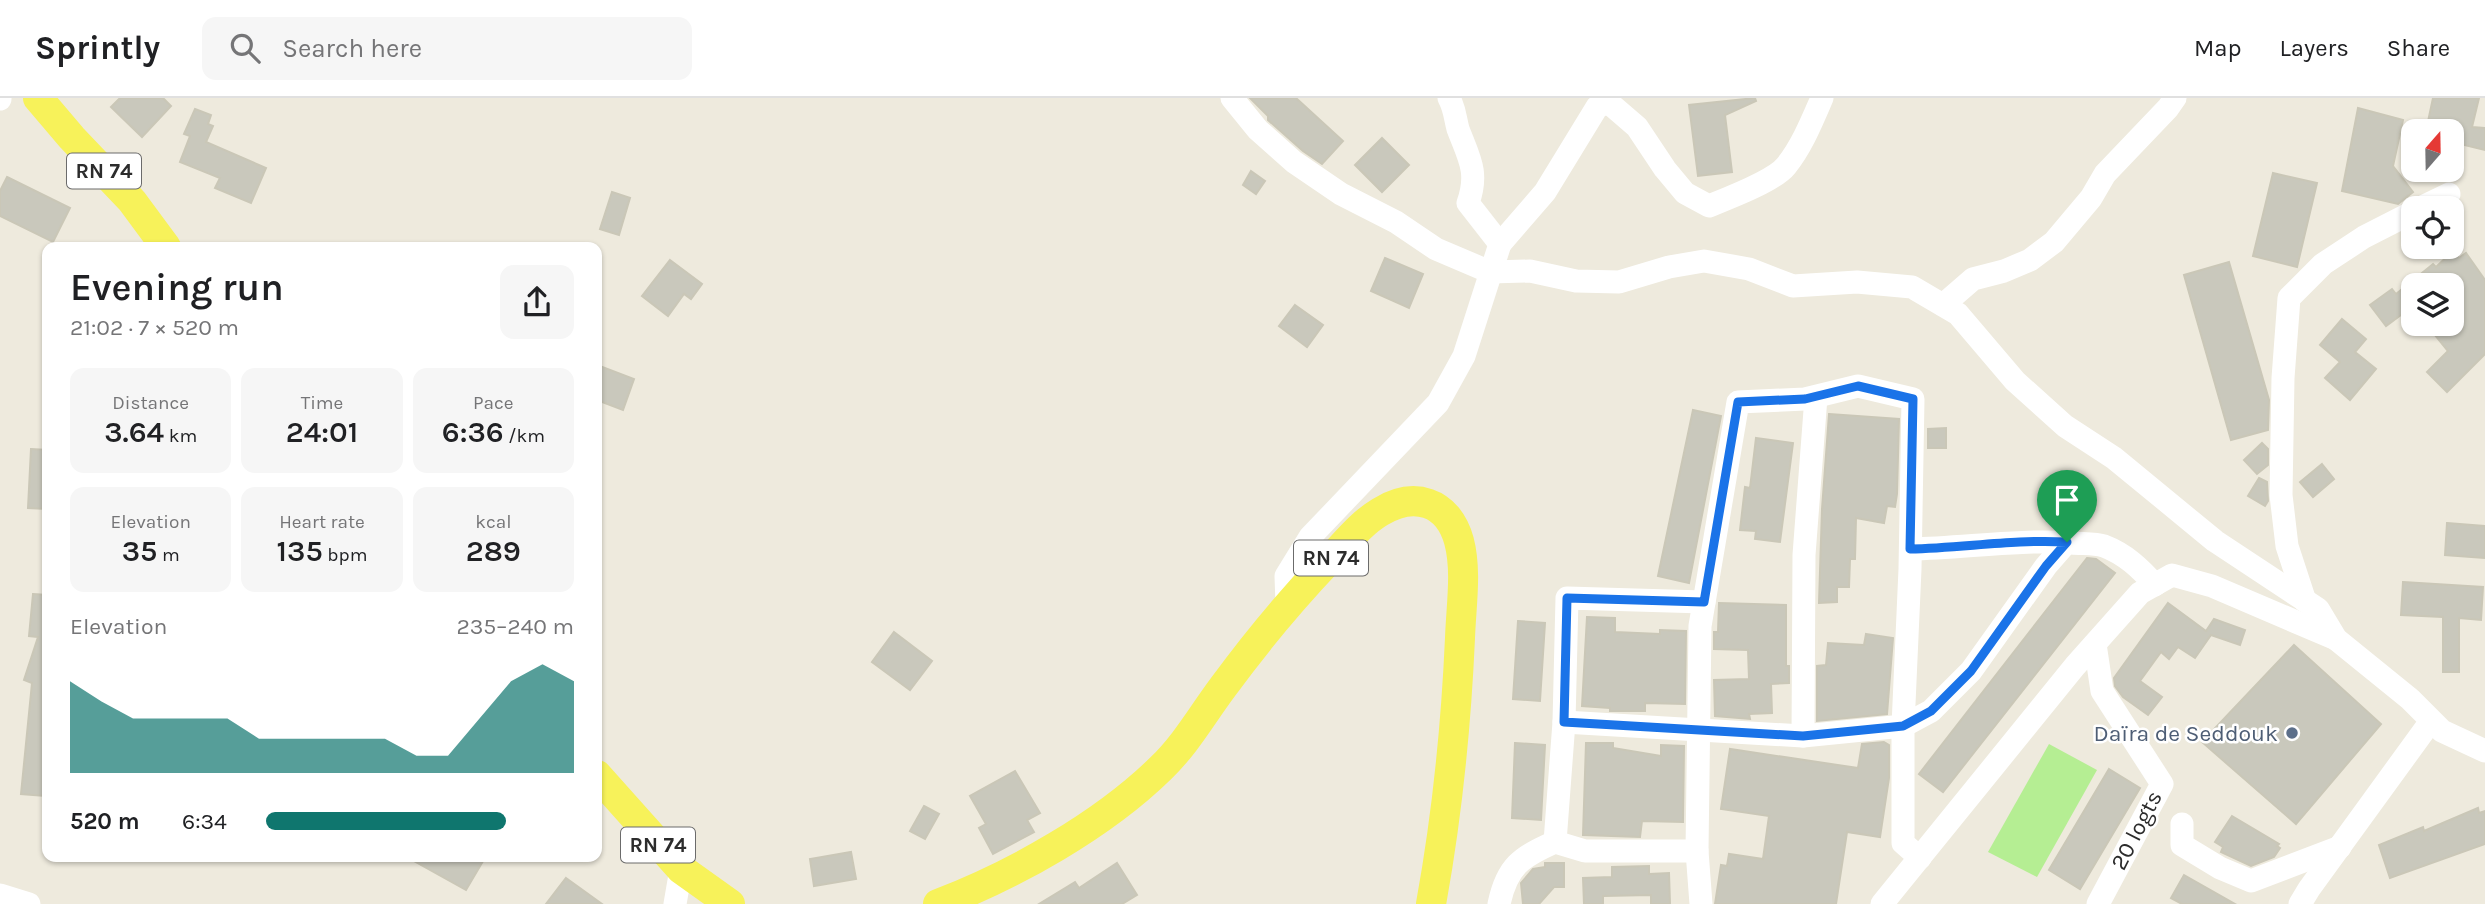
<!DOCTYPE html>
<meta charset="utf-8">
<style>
body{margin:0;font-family:Karla,sans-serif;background:#f6f6f6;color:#202124;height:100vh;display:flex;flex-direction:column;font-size:26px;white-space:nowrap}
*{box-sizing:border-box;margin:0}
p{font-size:23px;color:#757577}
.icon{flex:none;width:38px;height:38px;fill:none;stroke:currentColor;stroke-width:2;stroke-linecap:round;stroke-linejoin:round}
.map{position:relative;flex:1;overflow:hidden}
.panel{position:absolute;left:42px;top:144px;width:560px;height:620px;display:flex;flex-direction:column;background:#fff;border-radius:14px;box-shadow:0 2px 5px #0004}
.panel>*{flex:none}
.needle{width:46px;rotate:20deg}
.fabs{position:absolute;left:2401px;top:21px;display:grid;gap:14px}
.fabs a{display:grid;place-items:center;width:63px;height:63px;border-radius:14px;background:#fff;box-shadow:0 2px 5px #0004;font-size:35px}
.pin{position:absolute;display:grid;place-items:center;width:60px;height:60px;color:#fff;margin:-72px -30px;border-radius:50% 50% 50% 0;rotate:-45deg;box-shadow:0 0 7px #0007}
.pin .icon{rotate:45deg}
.round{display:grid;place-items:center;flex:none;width:74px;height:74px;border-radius:14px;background:#f6f6f6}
.headline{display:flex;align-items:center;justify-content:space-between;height:119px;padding:0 28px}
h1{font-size:38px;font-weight:600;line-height:52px}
.figures{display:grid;grid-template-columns:repeat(3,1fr);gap:10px;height:119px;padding:7px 28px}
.figures div{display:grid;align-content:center;border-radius:14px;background:#f6f6f6;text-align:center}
.figures b{font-size:30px;font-weight:600}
.figures small{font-size:19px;font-weight:400}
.figures p{font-size:19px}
.chart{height:196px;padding:14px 28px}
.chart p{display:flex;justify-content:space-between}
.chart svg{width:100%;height:126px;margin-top:7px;fill:#0f766e;opacity:.7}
ul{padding:0 28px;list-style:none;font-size:23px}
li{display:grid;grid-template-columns:112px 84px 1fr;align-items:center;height:52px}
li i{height:18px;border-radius:9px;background:#0f766e}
header{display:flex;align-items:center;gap:42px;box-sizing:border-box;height:98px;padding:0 35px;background:#fff;border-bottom:2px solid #e0e0e0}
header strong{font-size:33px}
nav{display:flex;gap:38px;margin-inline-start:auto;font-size:24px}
.search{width:490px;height:63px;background:#f6f6f6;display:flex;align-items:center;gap:18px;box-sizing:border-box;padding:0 24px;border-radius:14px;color:#757577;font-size:26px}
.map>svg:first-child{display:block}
.pitch{fill:#b5ee93}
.building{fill:#c9c8bc;stroke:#cac7b7;stroke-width:2}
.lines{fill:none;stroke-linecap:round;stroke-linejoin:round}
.path{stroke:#ccc;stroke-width:3.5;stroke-dasharray:5 3.5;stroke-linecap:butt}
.minor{stroke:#fff;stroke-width:23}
.major{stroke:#f7f25a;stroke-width:30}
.route-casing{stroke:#fff;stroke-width:14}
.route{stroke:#1a73e8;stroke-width:9}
.service-dot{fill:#5c6f8a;stroke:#fff;stroke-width:2.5}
.labels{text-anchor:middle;stroke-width:5;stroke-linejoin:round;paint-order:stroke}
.shield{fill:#fff;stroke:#6b6b6b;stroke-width:2}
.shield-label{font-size:21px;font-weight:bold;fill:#2c2c2c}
.service-label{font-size:23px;fill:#4e5e75;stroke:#fff;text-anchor:end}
.street-label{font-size:23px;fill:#2c2c2c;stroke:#fff}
</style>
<header>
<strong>Sprintly</strong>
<div class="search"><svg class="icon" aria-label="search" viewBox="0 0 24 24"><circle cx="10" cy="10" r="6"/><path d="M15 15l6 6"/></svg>Search here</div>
<nav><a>Map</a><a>Layers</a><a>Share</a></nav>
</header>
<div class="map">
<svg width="2485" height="806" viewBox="0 0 2485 806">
<rect width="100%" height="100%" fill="#eeeadd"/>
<polygon class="pitch" points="2049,646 2097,672 2037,779 1988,754"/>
<g class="building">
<polygon points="120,0 163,0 171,8 142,39 111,9"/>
<polygon points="1250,0 1296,0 1343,43 1322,66 1303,53 1268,22 1268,18"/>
<polygon points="1755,0 1756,3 1725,17 1732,74 1698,78 1689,7"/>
<polygon points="2433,0 2479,0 2472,29 2485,30 2485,52 2452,44 2452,33 2426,33"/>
<polygon points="2358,10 2403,22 2393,68 2413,94 2398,106 2342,93"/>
<polygon points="195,11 211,17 208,26 213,28 206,44 266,70 251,105 215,90 220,80 180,64 190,38 184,36"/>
<polygon points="1382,40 1409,67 1382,94 1355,67"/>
<polygon points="1251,73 1265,83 1256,96 1243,87"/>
<polygon points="2273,75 2317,85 2297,169 2253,158"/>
<polygon points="7,79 70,110 53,144 0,118 0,93"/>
<polygon points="612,94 630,100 619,137 600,131"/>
<polygon points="2453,153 2459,160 2466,155 2485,182 2485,256 2447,294 2427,274 2448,253 2426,226 2452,226 2452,187 2413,187 2413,208 2386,228 2370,207 2392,191 2396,196 2433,166 2436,169"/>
<polygon points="1385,160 1423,176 1409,210 1371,193"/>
<polygon points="670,162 702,186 691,201 684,196 668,218 642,198"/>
<polygon points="2229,164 2269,302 2268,332 2231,342 2184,177"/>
<polygon points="1295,207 1323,227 1307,249 1279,228"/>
<polygon points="2342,221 2366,241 2355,254 2376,271 2350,302 2325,280 2340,264 2320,247"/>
<polygon points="597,267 634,281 623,312 597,302"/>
<polygon points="1693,312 1721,318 1689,485 1658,478"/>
<polygon points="1829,316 1899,321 1897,396 1895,409 1887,408 1884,425 1856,420 1855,461 1850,461 1849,489 1837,489 1837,504 1819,505 1822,411"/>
<polygon points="1946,330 1946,350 1928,350 1928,331"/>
<polygon points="1756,340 1793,345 1780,444 1755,441 1756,433 1740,432 1745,389 1750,390"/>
<polygon points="2262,345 2268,351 2268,367 2257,376 2244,362"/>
<polygon points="31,351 47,352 47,411 28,410"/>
<polygon points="2322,366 2334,381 2313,399 2300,384"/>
<polygon points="2259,380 2267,384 2268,403 2265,408 2248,398"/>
<polygon points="2447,425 2485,428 2485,460 2445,457"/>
<polygon points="2087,460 2096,461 2115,475 1943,694 1919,676"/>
<polygon points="2403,484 2483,489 2481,522 2459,520 2459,574 2443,574 2443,519 2401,517"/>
<polygon points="33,496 47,497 45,698 21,696 32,585 24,582 38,539 29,538"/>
<polygon points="1719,505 1786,507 1786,568 1789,568 1789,585 1771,586 1772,615 1749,616 1750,621 1715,618 1714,582 1749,581 1748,552 1714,551 1714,534 1718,534"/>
<polygon points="2168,505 2206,533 2214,521 2245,532 2240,547 2211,537 2195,560 2178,549 2169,561 2161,554 2140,583 2162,599 2148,617 2123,599 2115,588 2114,580"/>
<polygon points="1587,519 1615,520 1615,534 1660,536 1660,532 1686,533 1685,606 1645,605 1645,613 1610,613 1610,610 1582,608"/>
<polygon points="1518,523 1545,525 1540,603 1513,601"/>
<polygon points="894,534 932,563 910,592 872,564"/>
<polygon points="1866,536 1893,540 1887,616 1817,623 1817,568 1826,567 1828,545 1864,547"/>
<polygon points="2294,547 2381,626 2296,726 2202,644"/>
<polygon points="1884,644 1889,647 1889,680 1880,739 1847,734 1836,806 1715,806 1721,767 1727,768 1729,756 1763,761 1769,718 1721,711 1730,651 1858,670 1862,646"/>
<polygon points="1515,645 1545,647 1541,722 1512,720"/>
<polygon points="1586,645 1613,645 1613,650 1661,658 1661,647 1684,648 1683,724 1642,723 1640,739 1583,737"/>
<polygon points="2109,671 2140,690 2080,791 2049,772"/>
<polygon points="1015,673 1040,715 1027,722 1034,734 993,756 979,730 986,726 970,698"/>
<polygon points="924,708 939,716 925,741 910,733"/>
<polygon points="2478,710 2479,715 2485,713 2485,746 2390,780 2379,747 2423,729 2424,733"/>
<polygon points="2232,718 2279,746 2277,748 2280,750 2274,759 2251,768 2221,754 2223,749 2215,744"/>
<polygon points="851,754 856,781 814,788 810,761"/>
<polygon points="405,758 486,758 466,792"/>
<polygon points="1117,765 1137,797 1122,806 1039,806 1075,784 1079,790"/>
<polygon points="1545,765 1564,765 1564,789 1554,789 1539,806 1523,806 1521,785 1533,771 1545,769"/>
<polygon points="1649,768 1649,776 1669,775 1670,806 1651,806 1651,797 1603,798 1603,806 1584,806 1583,780 1612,779 1612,769"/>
<polygon points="2184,777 2235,806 2182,806 2171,800"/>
<polygon points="566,780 602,806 546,806"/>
</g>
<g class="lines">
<polyline class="path" points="597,233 601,230"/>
<g class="minor">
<polyline points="1232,0 1258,32 1294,64 1341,96 1396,124 1436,151 1490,174 1530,173 1576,183 1619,184 1669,169 1704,163 1749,171 1793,188 1857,184 1912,189 1958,216 2015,283 2065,328 2114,360 2215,443 2318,511 2336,541 2410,601 2442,633 2485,653"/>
<polyline points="0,1 0,0"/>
<polyline points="2420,110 2449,96"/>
<path d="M1500,146L1545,94L1597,9L1608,4L1637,29L1665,71L1685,95L1709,108C1729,100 1774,83 1786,68C1802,48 1812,23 1822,0"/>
<polyline points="1943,207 1973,181 2004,173 2030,162 2054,144 2091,100 2105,76 2168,10 2175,0"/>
<path d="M1911,451C1965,450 2018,441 2072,445C2082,446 2095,445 2104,448C2125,456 2140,470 2155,487"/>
<polyline points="2305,503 2287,448 2281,397 2283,280 2289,200 2323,166 2364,139 2413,114"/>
<path d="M1287,506L1286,478L1310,439L1438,305L1464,258L1500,146L1468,105C1479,74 1469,60 1458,31C1455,20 1455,11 1449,0"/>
<polyline points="2095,546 2102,593 2162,686 2098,806"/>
<polyline points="1564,624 1803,638 1903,628 1931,613 1971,573 2046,468 2067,444"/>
<polyline points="1803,638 1804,457 1816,299"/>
<polyline points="2182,726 2182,747 2220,770 2251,783 2340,749"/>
<polyline points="1555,744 1564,624 1567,500 1704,504"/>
<polyline points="0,797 29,806"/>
<polyline points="675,806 681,771"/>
<path d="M1499,806C1507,768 1521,759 1555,744L1585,753H1697"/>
<polyline points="1701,806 1697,753 1700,528 1738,304 1805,301 1858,288 1913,301 1910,471 1903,628 1903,745 1920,760"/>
<polyline points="1882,806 2075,568 2140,495 2172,477 2212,488 2336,541"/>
<polyline points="2300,806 2309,791 2431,623"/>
</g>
<g class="major">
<polyline points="38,0 72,40 132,103 166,149"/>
<polyline points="597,677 681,771 730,806"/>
<path d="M938,806C1014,777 1103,727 1161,670C1186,646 1202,617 1223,589C1256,544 1291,502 1329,462C1345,446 1360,426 1380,414C1414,393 1448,403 1459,443C1467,473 1461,509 1460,540C1456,630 1447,718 1431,806"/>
</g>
</g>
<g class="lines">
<defs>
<path id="route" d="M1858,288L1913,301L1910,451C1963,450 2014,441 2067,444L2046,468L1971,573L1931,613L1903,628L1803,638L1564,624L1567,500L1704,504L1738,304L1805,301Z"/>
</defs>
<use href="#route" class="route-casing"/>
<use href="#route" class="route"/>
</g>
<circle class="service-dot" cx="2292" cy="635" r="7"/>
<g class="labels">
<g class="shield">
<rect x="67" y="55.5" width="74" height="35" rx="5"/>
<rect x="1294" y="442.5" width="74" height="35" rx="5"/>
<rect x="621" y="729.5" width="74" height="35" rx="5"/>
</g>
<g class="shield-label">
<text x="104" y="80">RN 74</text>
<text x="1331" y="467">RN 74</text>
<text x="658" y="754">RN 74</text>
</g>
<g class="service-label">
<text x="2278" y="643">Daïra de Seddouk</text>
</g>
<g class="street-label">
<text transform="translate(2136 732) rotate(-63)" y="8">20 logts</text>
</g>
</g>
</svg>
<div class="fabs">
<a><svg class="needle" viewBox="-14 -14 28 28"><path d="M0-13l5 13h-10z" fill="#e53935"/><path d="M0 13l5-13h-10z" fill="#757577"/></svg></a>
<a><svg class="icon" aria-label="locate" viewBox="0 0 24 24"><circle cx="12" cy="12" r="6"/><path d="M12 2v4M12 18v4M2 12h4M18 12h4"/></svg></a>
<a><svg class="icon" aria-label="layers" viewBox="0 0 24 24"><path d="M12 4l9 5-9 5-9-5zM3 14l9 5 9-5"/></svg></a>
</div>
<div class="pin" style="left:2067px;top:444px;background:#1e9e55"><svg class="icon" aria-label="arrive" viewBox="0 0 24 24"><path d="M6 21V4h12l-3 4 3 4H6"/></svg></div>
<section class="panel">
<div class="headline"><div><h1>Evening run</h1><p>21:02 · 7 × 520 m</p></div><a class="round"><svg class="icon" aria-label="share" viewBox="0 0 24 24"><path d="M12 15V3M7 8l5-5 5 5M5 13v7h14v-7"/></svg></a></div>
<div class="figures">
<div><p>Distance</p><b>3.64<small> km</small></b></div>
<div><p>Time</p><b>24:01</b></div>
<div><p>Pace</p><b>6:36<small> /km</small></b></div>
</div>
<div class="figures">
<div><p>Elevation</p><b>35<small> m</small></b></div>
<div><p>Heart rate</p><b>135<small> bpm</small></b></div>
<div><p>kcal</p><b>289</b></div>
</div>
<div class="chart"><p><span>Elevation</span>235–240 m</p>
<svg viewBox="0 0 160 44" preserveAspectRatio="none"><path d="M0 44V12L10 19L20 25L30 25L40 25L50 25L60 32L70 32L80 32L90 32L100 32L110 38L120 38L130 25L140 12L150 6L160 12V44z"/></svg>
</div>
<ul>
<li><b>520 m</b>6:34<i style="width:78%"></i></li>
</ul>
</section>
</div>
